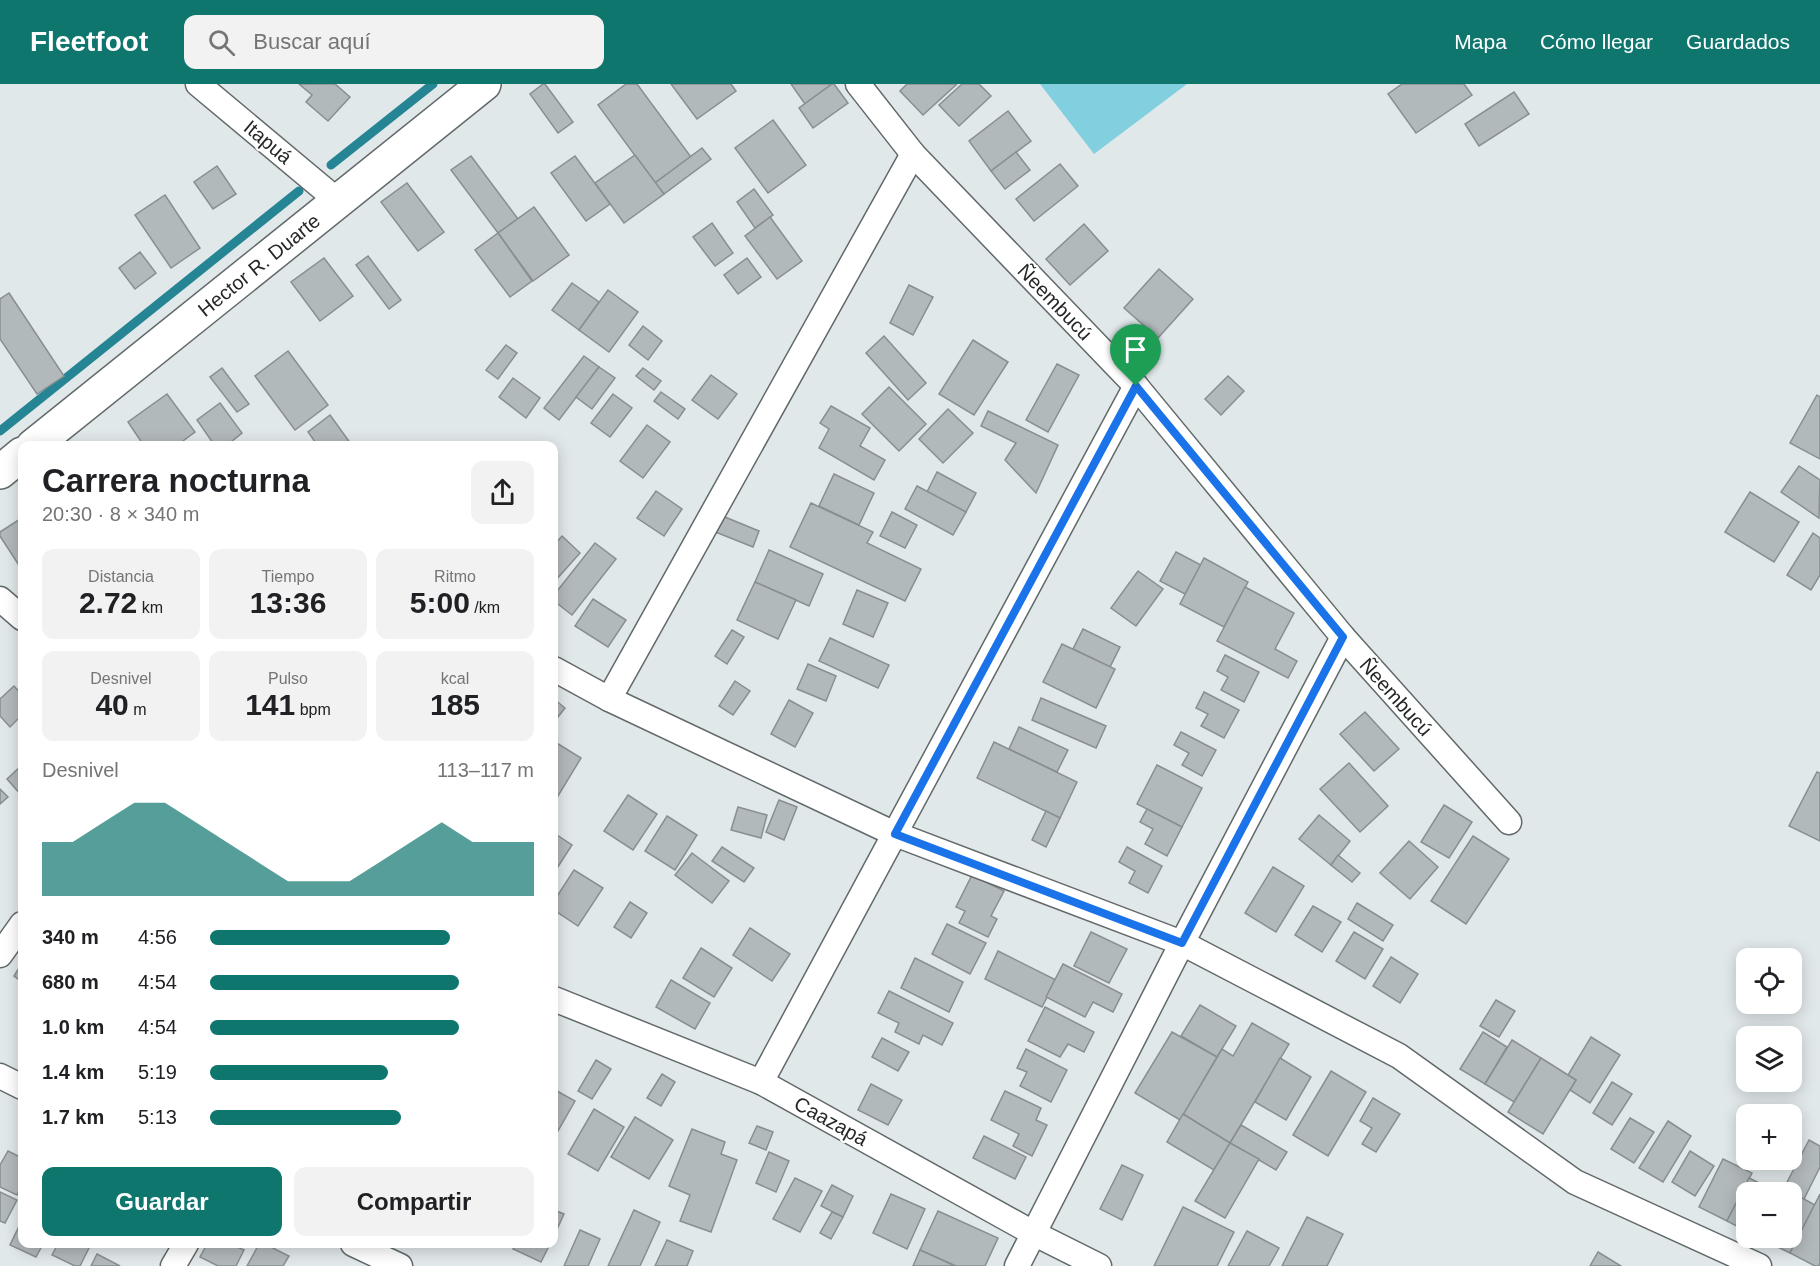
<!DOCTYPE html>
<html lang="es">
<meta charset="utf-8">
<style>
body{margin:0;font-family:Helvetica,sans-serif;background:#f2f2f2;color:#202124;height:100vh;display:flex;flex-direction:column;font-size:22px;white-space:nowrap}
*{box-sizing:border-box;margin:0}
p{font-size:20px;color:#757577}
.icon{flex:none;width:33px;height:33px;fill:none;stroke:currentColor;stroke-width:2;stroke-linecap:round;stroke-linejoin:round}
.map{position:relative;flex:1;overflow:hidden}
.sheet{position:absolute;left:18px;top:357px;width:540px;height:807px;display:flex;flex-direction:column;background:#fff;border-radius:12px;box-shadow:0 3px 15px #0003}
.sheet>*{flex:none}
.tools{position:absolute;left:1736px;top:864px;display:grid;gap:12px}
.tools a{display:grid;place-items:center;width:66px;height:66px;border-radius:12px;background:#fff;box-shadow:0 3px 15px #0003;font-size:30px}
.pin{position:absolute;display:grid;place-items:center;width:51px;height:51px;color:#fff;margin:-62px -26px;border-radius:50% 50% 50% 0;rotate:-45deg;box-shadow:0 0 6px #0007}
.pin .icon{rotate:45deg}
.round{display:grid;place-items:center;flex:none;width:63px;height:63px;border-radius:12px;background:#f2f2f2}
.summary{display:flex;align-items:center;justify-content:space-between;height:102px;padding:0 24px}
h1{font-size:33px;font-weight:600;line-height:45px}
.stats{display:grid;grid-template-columns:repeat(3,1fr);gap:9px;height:102px;padding:6px 24px}
.stats div{display:grid;align-content:center;border-radius:12px;background:#f2f2f2;text-align:center}
.stats b{font-size:30px;font-weight:600}
.stats small{font-size:16px;font-weight:400}
.stats p{font-size:16px}
.chart{height:168px;padding:12px 24px}
.chart p{display:flex;justify-content:space-between}
.chart svg{width:100%;height:108px;margin-top:6px;fill:#0f766e;opacity:.7}
.action{display:flex;gap:12px;margin-top:auto;padding:12px 24px}
.action a{flex:1;height:69px;border-radius:12px;background:#0f766e;color:#fff;font-size:24px;font-weight:600;line-height:69px;text-align:center}
.action a+a{background:#f2f2f2;color:#202124}
ul{padding:0 24px;list-style:none;font-size:20px}
li{display:grid;grid-template-columns:96px 72px 1fr;align-items:center;height:45px}
li i{height:15px;border-radius:8px;background:#0f766e}
header{display:flex;align-items:center;gap:36px;box-sizing:border-box;height:84px;padding:0 30px;background:#0f766e;color:#fff}
header strong{font-size:28px}
nav{display:flex;gap:33px;margin-inline-start:auto;font-size:21px}
.search{width:420px;height:54px;background:#f2f2f2;display:flex;align-items:center;gap:15px;box-sizing:border-box;padding:0 21px;border-radius:12px;color:#757577;font-size:22px}
.map>svg:first-child{display:block}
.green{fill:#82cfdf}
.lines{fill:none;stroke-linecap:round;stroke-linejoin:round}
.stream{stroke:#268594;stroke-width:9}
.building{fill:#b2b9bb;stroke:#888f90;stroke-width:1.5}
.street-casing{stroke:#62696a;stroke-width:27}
.secondary-casing{stroke:#62696a;stroke-width:36}
.street{stroke:#fff;stroke-width:24}
.secondary{stroke:#fff;stroke-width:33}
.route-casing{stroke:#fff;stroke-width:12}
.route{stroke:#1a73e8;stroke-width:8}
.labels{text-anchor:middle;stroke-width:4.5;stroke-linejoin:round;paint-order:stroke}
.street-label{font-size:20px;fill:#252728;stroke:#fff}
</style>
<header>
<strong>Fleetfoot</strong>
<div class="search"><svg class="icon" aria-label="search" viewBox="0 0 24 24"><circle cx="10" cy="10" r="6"/><path d="M15 15l6 6"/></svg>Buscar aquí</div>
<nav><a>Mapa</a><a>Cómo llegar</a><a>Guardados</a></nav>
</header>
<div class="map">
<svg width="1820" height="1182" viewBox="0 0 1820 1182">
<rect width="100%" height="100%" fill="#e1e8ea"/>
<polygon class="green" points="1040,0 1187,0 1094,70"/>
<g class="lines">
<g class="stream">
<polyline points="331,81 433,0"/>
<polyline points="0,347 299,107"/>
</g>
</g>
<g class="building">
<polygon points="299,0 335,0 350,13 328,37 306,18 312,11"/>
<polygon points="543,0 545,0 573,38 558,49 530,10"/>
<polygon points="626,0 637,0 691,73 655,99 598,21"/>
<polygon points="671,0 731,0 736,7 697,35"/>
<polygon points="791,0 832,0 805,20"/>
<polygon points="832,0 834,0 848,19 813,44 799,24"/>
<polygon points="907,0 957,0 923,31 900,7"/>
<polygon points="962,0 979,0 991,12 959,42 939,21"/>
<polygon points="1402,0 1464,0 1472,11 1416,49 1388,10"/>
<polygon points="1514,8 1529,30 1479,62 1465,40"/>
<polygon points="1008,27 1031,57 991,87 969,57"/>
<polygon points="773,36 806,81 768,109 735,64"/>
<polygon points="702,64 711,75 664,110 655,99"/>
<polygon points="1016,68 1030,86 1005,105 991,87"/>
<polygon points="635,71 664,110 624,139 595,99"/>
<polygon points="471,72 518,135 498,149 451,86"/>
<polygon points="575,72 610,120 586,137 551,89"/>
<polygon points="1060,80 1078,102 1034,137 1016,115"/>
<polygon points="217,82 236,110 213,125 194,98"/>
<polygon points="407,99 444,148 418,167 381,118"/>
<polygon points="754,105 773,131 755,144 737,118"/>
<polygon points="165,111 200,164 171,184 135,131"/>
<polygon points="534,123 569,171 533,197 498,149"/>
<polygon points="770,133 802,177 777,195 745,152"/>
<polygon points="712,139 733,169 715,182 693,153"/>
<polygon points="1084,140 1108,167 1070,201 1046,175"/>
<polygon points="498,149 532,197 510,213 475,166"/>
<polygon points="140,168 156,189 135,205 119,184"/>
<polygon points="368,172 401,216 389,225 356,181"/>
<polygon points="324,174 353,212 320,237 291,198"/>
<polygon points="747,174 761,193 738,210 724,191"/>
<polygon points="1159,185 1193,215 1158,254 1124,224"/>
<polygon points="572,199 599,218 579,246 552,226"/>
<polygon points="909,201 933,213 913,251 890,239"/>
<polygon points="608,206 638,228 609,268 579,246"/>
<polygon points="9,209 64,292 37,310 0,255 0,215"/>
<polygon points="643,242 662,257 648,276 629,261"/>
<polygon points="884,252 926,299 908,316 866,269"/>
<polygon points="973,256 1008,278 974,331 939,310"/>
<polygon points="506,261 517,269 498,295 486,286"/>
<polygon points="288,267 328,321 295,346 255,292"/>
<polygon points="584,272 599,283 559,336 544,324"/>
<polygon points="1057,280 1079,291 1048,348 1026,336"/>
<polygon points="599,283 615,294 592,325 576,313"/>
<polygon points="222,284 249,320 237,328 210,293"/>
<polygon points="643,284 661,297 654,306 636,292"/>
<polygon points="711,291 737,310 718,335 692,316"/>
<polygon points="1228,292 1244,307 1221,331 1205,315"/>
<polygon points="513,294 540,314 526,334 499,313"/>
<polygon points="889,303 926,340 899,367 862,330"/>
<polygon points="661,308 685,325 678,335 654,317"/>
<polygon points="167,310 195,348 176,362 144,362 128,338"/>
<polygon points="613,310 632,324 610,353 591,339"/>
<polygon points="1817,311 1820,313 1820,375 1790,359"/>
<polygon points="220,319 242,349 226,362 215,362 197,336"/>
<polygon points="831,322 870,344 860,362 885,376 874,396 819,364 829,345 820,339"/>
<polygon points="948,325 973,349 943,379 919,355"/>
<polygon points="988,327 1058,361 1036,409 1005,376 1016,359 981,342"/>
<polygon points="330,331 351,360 348,362 318,362 308,348"/>
<polygon points="647,341 670,358 643,394 620,377"/>
<polygon points="1799,382 1820,396 1819,434 1781,408"/>
<polygon points="937,388 976,409 966,428 927,408"/>
<polygon points="834,390 874,409 859,441 819,422"/>
<polygon points="917,402 966,428 953,451 905,425"/>
<polygon points="656,407 682,425 664,452 637,434"/>
<polygon points="1750,408 1799,438 1774,478 1725,448"/>
<polygon points="811,419 873,448 867,459 921,485 905,517 790,463"/>
<polygon points="892,428 917,441 905,464 880,452"/>
<polygon points="720,431 759,447 753,463 713,447"/>
<polygon points="20,435 22,439 22,486 0,452 0,448"/>
<polygon points="1813,449 1820,454 1820,491 1811,506 1787,491"/>
<polygon points="562,452 580,469 554,498 554,461"/>
<polygon points="595,459 616,475 572,531 554,517 554,511"/>
<polygon points="769,466 823,490 809,522 755,498"/>
<polygon points="1176,468 1201,481 1185,510 1160,497"/>
<polygon points="1204,474 1248,498 1224,543 1180,520"/>
<polygon points="1138,487 1163,505 1136,542 1111,524"/>
<polygon points="755,498 796,516 778,555 737,536"/>
<polygon points="1245,503 1294,529 1275,565 1297,577 1288,594 1217,557"/>
<polygon points="857,506 888,519 873,553 843,540"/>
<polygon points="593,515 626,536 608,563 575,542"/>
<polygon points="1083,545 1120,563 1110,583 1073,565"/>
<polygon points="732,546 744,553 727,580 715,572"/>
<polygon points="830,554 889,581 878,604 819,577"/>
<polygon points="1062,560 1115,585 1096,624 1043,598"/>
<polygon points="1225,571 1259,588 1244,618 1221,606 1228,593 1217,587"/>
<polygon points="808,580 836,592 826,617 797,605"/>
<polygon points="735,597 750,607 733,631 719,622"/>
<polygon points="14,602 22,611 22,631 10,643 0,632 0,615"/>
<polygon points="1204,608 1239,626 1224,654 1201,642 1208,630 1196,624"/>
<polygon points="1041,614 1106,642 1096,664 1032,636"/>
<polygon points="554,615 565,624 554,638"/>
<polygon points="789,616 813,629 795,663 771,650"/>
<polygon points="1365,628 1399,665 1374,687 1340,650"/>
<polygon points="1019,643 1068,666 1057,688 1009,665"/>
<polygon points="1181,648 1216,666 1202,692 1182,681 1189,669 1174,661"/>
<polygon points="555,658 581,674 558,712 554,709"/>
<polygon points="994,658 1077,698 1060,734 977,694"/>
<polygon points="1349,679 1388,722 1360,748 1320,705"/>
<polygon points="22,681 22,712 7,695"/>
<polygon points="1157,681 1202,704 1182,743 1137,720"/>
<polygon points="1817,688 1820,689 1820,757 1789,742"/>
<polygon points="0,705 8,713 0,720"/>
<polygon points="628,711 657,730 633,766 604,747"/>
<polygon points="779,716 797,723 784,756 766,748"/>
<polygon points="1444,721 1472,738 1449,774 1421,758"/>
<polygon points="738,723 767,731 761,754 731,746"/>
<polygon points="1147,725 1182,743 1167,772 1145,760 1153,745 1140,738"/>
<polygon points="1046,727 1060,734 1046,763 1032,756"/>
<polygon points="1319,731 1350,757 1331,781 1299,755"/>
<polygon points="667,732 697,751 675,786 645,767"/>
<polygon points="554,749 572,761 554,789"/>
<polygon points="1473,752 1509,775 1466,840 1431,817"/>
<polygon points="1409,757 1438,783 1410,815 1380,789"/>
<polygon points="722,763 754,784 744,798 712,777"/>
<polygon points="1127,763 1162,782 1148,809 1129,799 1135,787 1119,778"/>
<polygon points="692,769 729,797 712,819 675,791"/>
<polygon points="1338,771 1360,789 1352,798 1331,781"/>
<polygon points="1273,783 1304,802 1276,848 1245,829"/>
<polygon points="574,786 603,804 578,842 554,826 554,817"/>
<polygon points="972,791 1004,807 991,832 997,835 988,853 959,839 965,827 956,823"/>
<polygon points="630,818 647,829 631,854 614,843"/>
<polygon points="1357,819 1393,841 1383,857 1348,835"/>
<polygon points="1313,822 1341,838 1322,868 1295,851"/>
<polygon points="947,840 986,859 970,890 932,870"/>
<polygon points="750,844 790,870 772,897 733,871"/>
<polygon points="1091,848 1127,865 1109,899 1074,882"/>
<polygon points="1354,848 1383,865 1365,895 1336,877"/>
<polygon points="701,864 732,884 714,913 683,894"/>
<polygon points="998,867 1056,896 1042,923 985,895"/>
<polygon points="1391,873 1418,890 1400,919 1373,902"/>
<polygon points="915,874 963,898 949,928 901,904"/>
<polygon points="22,879 22,898 14,892"/>
<polygon points="1063,880 1122,910 1113,928 1093,918 1085,933 1046,913"/>
<polygon points="671,896 710,919 695,945 656,923"/>
<polygon points="889,907 953,939 942,961 923,951 919,960 895,948 899,939 878,929"/>
<polygon points="1496,916 1515,927 1499,953 1480,942"/>
<polygon points="1200,921 1236,942 1217,973 1181,952"/>
<polygon points="1045,923 1094,948 1084,968 1068,960 1060,973 1028,957"/>
<polygon points="1252,939 1289,960 1230,1059 1183,1030 1222,965 1233,972"/>
<polygon points="1172,948 1217,973 1180,1036 1135,1009"/>
<polygon points="1483,948 1507,963 1485,1000 1460,985"/>
<polygon points="1591,953 1620,971 1590,1019 1570,1006 1576,996 1568,991"/>
<polygon points="882,954 909,968 898,987 872,973"/>
<polygon points="1512,956 1541,974 1514,1018 1485,1000"/>
<polygon points="1026,965 1067,986 1051,1018 1020,1002 1027,988 1017,984"/>
<polygon points="1280,974 1311,993 1286,1036 1255,1018"/>
<polygon points="1541,974 1576,996 1543,1050 1508,1028"/>
<polygon points="596,976 611,985 592,1015 578,1007"/>
<polygon points="1331,987 1366,1008 1328,1072 1293,1051"/>
<polygon points="662,990 675,998 661,1022 647,1014"/>
<polygon points="1612,998 1632,1010 1612,1041 1593,1029"/>
<polygon points="871,1000 902,1016 888,1041 858,1026"/>
<polygon points="557,1007 575,1017 554,1054 554,1013"/>
<polygon points="1005,1007 1041,1024 1036,1036 1047,1041 1032,1072 1013,1062 1019,1050 991,1036"/>
<polygon points="1373,1014 1400,1030 1376,1068 1362,1060 1372,1044 1360,1037"/>
<polygon points="594,1025 624,1043 598,1087 568,1070"/>
<polygon points="1183,1030 1230,1059 1214,1086 1167,1058"/>
<polygon points="635,1033 673,1056 649,1095 611,1073"/>
<polygon points="1630,1034 1654,1048 1634,1079 1611,1065"/>
<polygon points="1668,1037 1691,1052 1663,1098 1639,1084"/>
<polygon points="1241,1041 1287,1068 1276,1086 1230,1059"/>
<polygon points="757,1042 773,1048 766,1066 749,1059"/>
<polygon points="692,1045 725,1058 721,1070 737,1076 711,1148 680,1137 690,1111 669,1102"/>
<polygon points="984,1052 1026,1073 1015,1095 973,1074"/>
<polygon points="1809,1056 1820,1062 1820,1083 1804,1115 1784,1104"/>
<polygon points="1230,1059 1259,1075 1225,1134 1195,1117"/>
<polygon points="8,1067 22,1074 22,1100 17,1111 0,1103 0,1081"/>
<polygon points="1690,1067 1714,1082 1695,1112 1672,1098"/>
<polygon points="769,1068 789,1077 776,1108 756,1099"/>
<polygon points="1723,1075 1752,1089 1727,1137 1699,1123"/>
<polygon points="1122,1081 1143,1091 1122,1136 1100,1125"/>
<polygon points="795,1094 822,1107 800,1148 773,1135"/>
<polygon points="1749,1094 1778,1108 1746,1108 1746,1147 1727,1137"/>
<polygon points="832,1101 853,1112 843,1133 821,1122"/>
<polygon points="1784,1104 1815,1121 1790,1169 1759,1154 1791,1154 1791,1108 1781,1108"/>
<polygon points="0,1108 17,1116 5,1139 0,1137"/>
<polygon points="891,1110 925,1125 907,1165 873,1149"/>
<polygon points="1820,1110 1820,1179 1819,1182 1815,1182 1790,1169"/>
<polygon points="1183,1123 1234,1148 1217,1182 1154,1182"/>
<polygon points="554,1126 564,1130 554,1152"/>
<polygon points="634,1126 660,1138 640,1182 608,1182"/>
<polygon points="938,1127 998,1154 985,1182 956,1182 920,1166"/>
<polygon points="832,1128 843,1133 831,1155 820,1149"/>
<polygon points="1307,1133 1343,1150 1327,1182 1282,1182"/>
<polygon points="22,1136 22,1160 43,1160 36,1173 10,1161"/>
<polygon points="580,1146 600,1155 588,1182 564,1182"/>
<polygon points="1247,1147 1279,1164 1269,1182 1228,1182"/>
<polygon points="667,1156 693,1167 687,1182 655,1182"/>
<polygon points="58,1160 91,1160 80,1182 75,1182 52,1171"/>
<polygon points="207,1160 230,1160 244,1166 236,1182 218,1182 200,1173"/>
<polygon points="259,1160 265,1160 289,1172 283,1182 247,1182"/>
<polygon points="516,1160 550,1160 541,1178 513,1165"/>
<polygon points="920,1166 955,1182 913,1182"/>
<polygon points="1598,1168 1621,1182 1590,1182"/>
<polygon points="97,1170 120,1182 91,1182"/>
</g>
<g class="lines">
<defs>
<g id="street">
<polyline points="198,0 338,117"/>
<polyline points="858,0 913,70 1136,302 1343,553 1509,738"/>
<polyline points="0,515 22,534"/>
<polyline points="554,585 609,615 895,750 1182,859 1399,972 1575,1098 1759,1182"/>
<polyline points="609,615 913,70"/>
<polyline points="0,871 22,840"/>
<polyline points="554,915 761,998 1033,1149 1099,1182"/>
<polyline points="0,992 22,1003"/>
<polyline points="761,998 1136,302"/>
<polyline points="353,1160 400,1182"/>
<polyline points="173,1182 186,1160"/>
<polyline points="1017,1182 1182,859 1343,553"/>
</g>
<g id="secondary">
<polyline points="33,362 484,0"/>
<polyline points="0,388 22,370"/>
</g>
</defs>
<use href="#street" class="street-casing"/>
<use href="#secondary" class="secondary-casing"/>
<use href="#street" class="street"/>
<use href="#secondary" class="secondary"/>
</g>
<g class="lines">
<defs>
<polygon id="route" points="1136,302 1343,553 1182,859 895,750"/>
</defs>
<use href="#route" class="route-casing"/>
<use href="#route" class="route"/>
</g>
<g class="labels">
<g class="street-label">
<text transform="translate(268 58) rotate(40)" y="7">Itapuá</text>
<text transform="translate(259 181) rotate(-39)" y="7">Hector R. Duarte</text>
<text transform="translate(1055 218) rotate(46)" y="7">Ñeembucú</text>
<text transform="translate(1396 613) rotate(48)" y="7">Ñeembucú</text>
<text transform="translate(831 1037) rotate(29)" y="7">Caazapá</text>
</g>
</g>
</svg>
<div class="tools">
<a><svg class="icon" aria-label="locate" viewBox="0 0 24 24"><circle cx="12" cy="12" r="6"/><path d="M12 2v4M12 18v4M2 12h4M18 12h4"/></svg></a>
<a><svg class="icon" aria-label="layers" viewBox="0 0 24 24"><path d="M12 4l9 5-9 5-9-5zM3 14l9 5 9-5"/></svg></a>
<a>+</a>
<a>−</a>
</div>
<div class="pin" style="left:1136px;top:302px;background:#1e9e55"><svg class="icon" aria-label="arrive" viewBox="0 0 24 24"><path d="M6 21V4h12l-3 4 3 4H6"/></svg></div>
<section class="sheet">
<div class="summary"><div><h1>Carrera nocturna</h1><p>20:30 · 8 × 340 m</p></div><a class="round"><svg class="icon" aria-label="share" viewBox="0 0 24 24"><path d="M12 15V3M7 8l5-5 5 5M5 13v7h14v-7"/></svg></a></div>
<div class="stats">
<div><p>Distancia</p><b>2.72<small> km</small></b></div>
<div><p>Tiempo</p><b>13:36</b></div>
<div><p>Ritmo</p><b>5:00<small> /km</small></b></div>
</div>
<div class="stats">
<div><p>Desnivel</p><b>40<small> m</small></b></div>
<div><p>Pulso</p><b>141<small> bpm</small></b></div>
<div><p>kcal</p><b>185</b></div>
</div>
<div class="chart"><p><span>Desnivel</span>113–117 m</p>
<svg viewBox="0 0 160 44" preserveAspectRatio="none"><path d="M0 44V22L10 22L20 14L30 6L40 6L50 14L60 22L70 30L80 38L90 38L100 38L110 30L120 22L130 14L140 22L150 22L160 22V44z"/></svg>
</div>
<ul>
<li><b>340 m</b>4:56<i style="width:74%"></i></li>
<li><b>680 m</b>4:54<i style="width:77%"></i></li>
<li><b>1.0 km</b>4:54<i style="width:77%"></i></li>
<li><b>1.4 km</b>5:19<i style="width:55%"></i></li>
<li><b>1.7 km</b>5:13<i style="width:59%"></i></li>
</ul>
<div class="action"><a>Guardar</a><a>Compartir</a></div>
</section>
</div>
